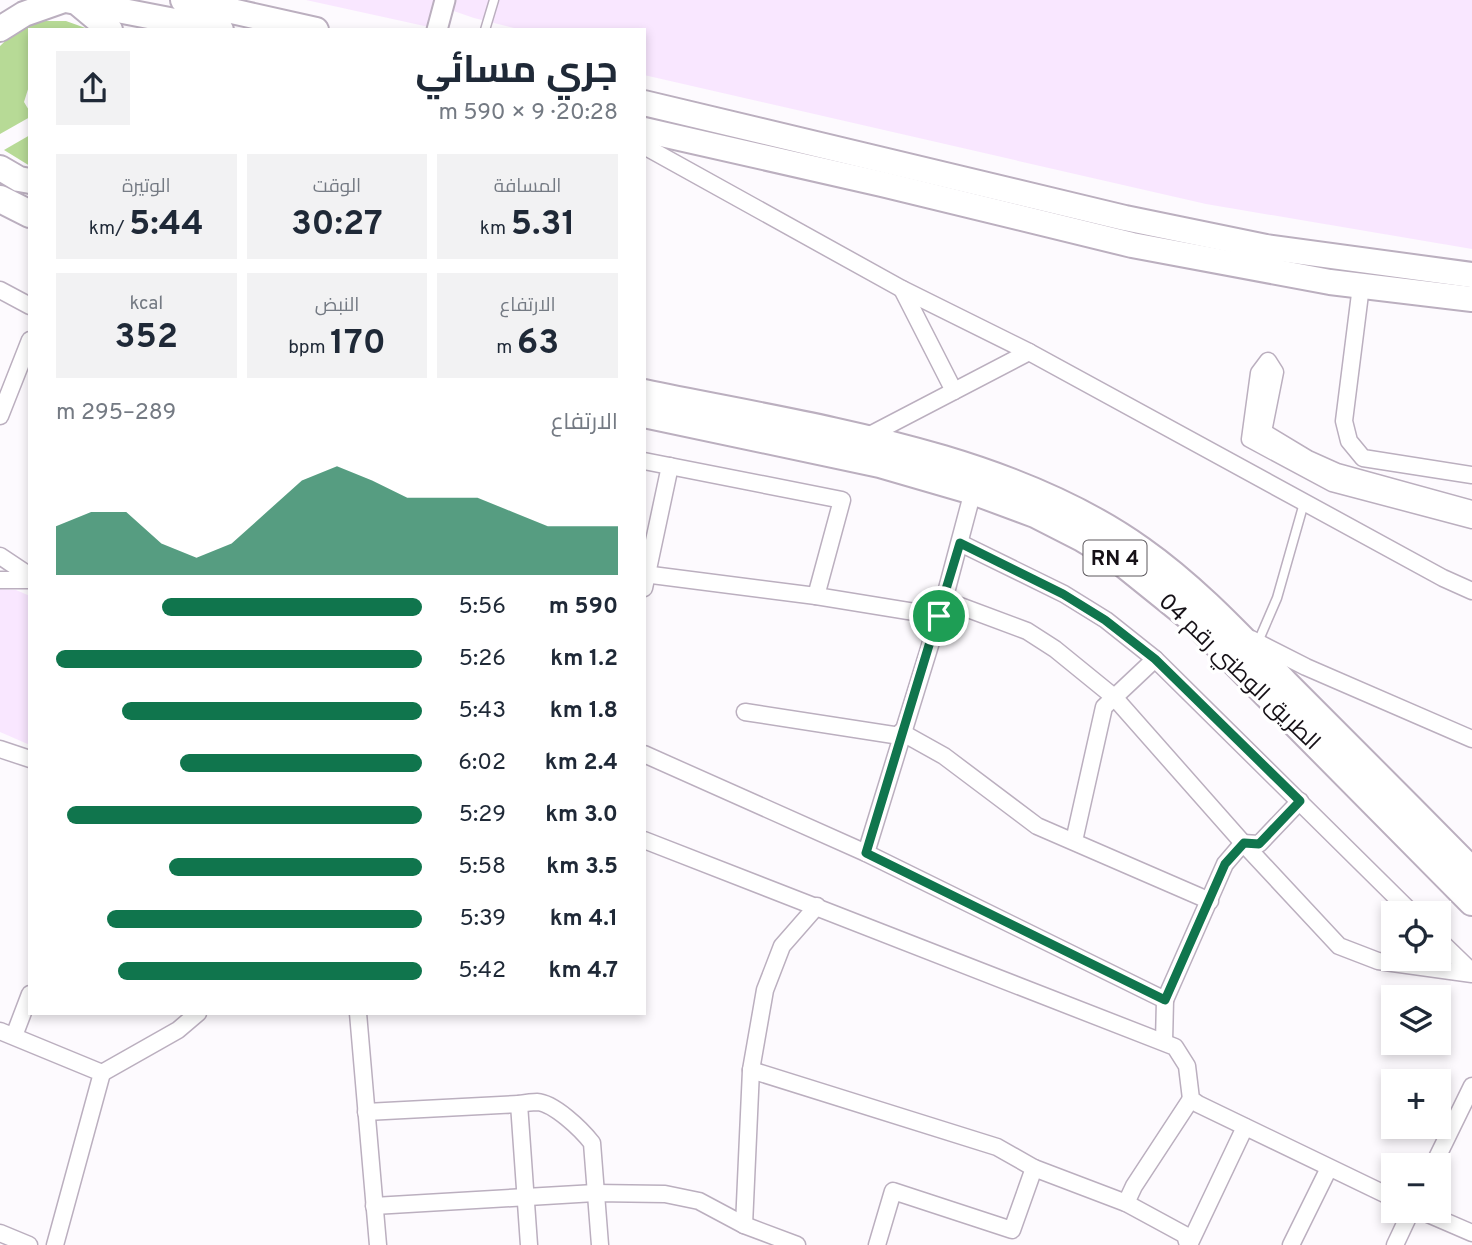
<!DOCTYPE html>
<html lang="ar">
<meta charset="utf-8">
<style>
body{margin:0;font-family:Overpass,Cairo,sans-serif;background:#f2f2f3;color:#1f2937;direction:rtl;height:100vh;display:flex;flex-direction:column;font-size:26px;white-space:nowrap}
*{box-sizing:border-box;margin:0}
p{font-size:23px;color:#747a83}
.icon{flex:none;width:38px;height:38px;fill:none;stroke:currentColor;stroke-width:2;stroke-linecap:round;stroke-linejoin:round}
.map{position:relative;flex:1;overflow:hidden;direction:ltr}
.details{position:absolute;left:28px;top:28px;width:618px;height:987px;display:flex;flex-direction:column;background:#fff;border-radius:0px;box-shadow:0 4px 10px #0003;direction:rtl}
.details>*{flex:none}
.tools{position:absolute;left:1381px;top:901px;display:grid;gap:14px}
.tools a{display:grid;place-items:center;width:70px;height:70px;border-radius:0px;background:#fff;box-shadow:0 4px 10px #0003;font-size:35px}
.pin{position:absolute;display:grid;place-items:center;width:60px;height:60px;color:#fff;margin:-30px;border:4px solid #fff;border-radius:50%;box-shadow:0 2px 7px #0007}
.round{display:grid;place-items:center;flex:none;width:74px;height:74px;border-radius:0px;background:#f2f2f3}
.summary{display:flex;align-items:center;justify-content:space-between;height:119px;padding:0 28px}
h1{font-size:38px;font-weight:700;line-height:52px}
.metrics{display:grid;grid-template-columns:repeat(3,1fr);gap:10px;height:119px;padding:7px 28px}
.metrics div{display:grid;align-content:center;border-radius:0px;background:#f2f2f3;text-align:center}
.metrics b{font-size:35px;font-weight:700}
.metrics small{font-size:19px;font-weight:400}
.metrics p{font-size:19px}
.chart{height:196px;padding:14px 28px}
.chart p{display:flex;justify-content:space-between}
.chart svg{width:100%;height:126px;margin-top:7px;fill:#10754d;opacity:.7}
ul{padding:0 28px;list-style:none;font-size:23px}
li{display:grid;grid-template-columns:112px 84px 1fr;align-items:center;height:52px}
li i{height:18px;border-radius:9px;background:#10754d}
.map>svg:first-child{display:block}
.built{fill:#f9e7ff}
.green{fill:#b7da96}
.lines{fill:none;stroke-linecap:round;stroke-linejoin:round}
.service-casing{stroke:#bbafbf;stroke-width:11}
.minor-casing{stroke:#bbafbf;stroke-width:19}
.tertiary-casing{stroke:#bbafbf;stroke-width:23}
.primary-casing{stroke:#bbafbf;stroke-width:28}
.trunk-casing{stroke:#bbafbf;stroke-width:30}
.service{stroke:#fff;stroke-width:8}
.minor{stroke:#fff;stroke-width:16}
.tertiary{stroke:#fff;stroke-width:19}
.primary{stroke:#fff;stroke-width:24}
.trunk{stroke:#fff;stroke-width:26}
.route-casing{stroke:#fff;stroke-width:14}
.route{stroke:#10754d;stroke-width:9}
.labels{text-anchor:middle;stroke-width:7;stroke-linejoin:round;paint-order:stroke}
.shield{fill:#fff;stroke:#5c585d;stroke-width:2}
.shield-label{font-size:21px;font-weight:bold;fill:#161117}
.street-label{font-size:23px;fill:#161117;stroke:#fff}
</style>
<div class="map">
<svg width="1472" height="1245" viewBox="0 0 1472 1245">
<rect width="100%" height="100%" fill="#fdfafe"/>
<g class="built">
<polygon points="306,0 1472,0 1472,249 1206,204 644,75 644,30 514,30 514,28 474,18 439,6 429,27"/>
<polygon points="0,589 16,590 30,596 30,745 0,732"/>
</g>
<g class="green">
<polygon points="44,21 66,21 91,30 30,30 30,83 24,102 30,112 30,117 0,134 0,46 18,29"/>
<polygon points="30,135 30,166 4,150"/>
</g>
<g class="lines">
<defs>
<g id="service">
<polyline points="485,30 494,0"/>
<polyline points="1258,642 1277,598 1304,503"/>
</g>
<g id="minor">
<polyline points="644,146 902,289 1029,352 1443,578 1472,591"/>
<polyline points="1361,286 1344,421 1349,441 1363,458 1472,475"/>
<polyline points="902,289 954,391"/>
<polyline points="0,290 30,306"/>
<polyline points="0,416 30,340"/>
<polyline points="864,438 1029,352"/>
<polyline points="644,461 842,500 816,596"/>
<polyline points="1472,509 1337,472 1308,459 1263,432 1275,372 1268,361 1259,373 1250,439 1332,483 1472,520"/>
<polyline points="960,543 1064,594 1106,620 1155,659 1413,914"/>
<polyline points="0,556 30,576"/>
<polyline points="644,574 816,596 939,616"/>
<polyline points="0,580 30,580"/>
<polyline points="644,588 670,466"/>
<polyline points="944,600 1027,631 1055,649 1114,697 1243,843 1339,946 1378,961 1472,974"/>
<polyline points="1251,639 1306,667 1472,739"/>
<polyline points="745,712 900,736"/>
<polyline points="901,732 944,756 1037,826 1210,901"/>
<polyline points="0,749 30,759"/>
<polyline points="644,754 866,853 1165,1000 1164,1042"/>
<polyline points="644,840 1175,1047 1187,1066 1191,1099 1198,1104 1393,1198"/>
<polyline points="1074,841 1104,707 1155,659"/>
<polyline points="866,853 944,600 973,491"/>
<polyline points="1438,939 1472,972"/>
<polyline points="1165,1000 1225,864 1243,843 1259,844 1300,801"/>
<polyline points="358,1013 378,1245"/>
<polyline points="0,1031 102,1073 55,1245"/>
<polyline points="14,1036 30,994"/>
<polyline points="751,1070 997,1147 1034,1168"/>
<polyline points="102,1073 178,1030 198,1013"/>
<path d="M519,1104C525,1103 531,1102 537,1102C554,1103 581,1129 592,1143L600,1245"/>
<polyline points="366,1112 519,1104 529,1245"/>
<polyline points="1433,1166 1472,1086"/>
<polyline points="1126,1203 1134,1186 1191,1099"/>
<polyline points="374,1206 595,1193 665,1194 699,1201 744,1225 797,1245"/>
<polyline points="1421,1211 1472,1233"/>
<polyline points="744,1225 751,1070 765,990 782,946 817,906"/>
<polyline points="0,1233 29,1245"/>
<polyline points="877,1245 893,1191 1012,1230 1034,1168 1126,1203 1185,1235 1188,1245"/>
<polyline points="1189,1245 1245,1127"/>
<polyline points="1291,1245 1329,1168"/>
<polyline points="1395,1245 1411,1211"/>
</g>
<polyline id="tertiary" points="437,30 445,0"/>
<g id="primary">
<polyline points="66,0 221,30"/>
<polyline points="183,0 316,30"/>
<polyline points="80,5 110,30"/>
<polyline points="0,29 24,14 64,0"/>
<polyline points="644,103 1125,218 1266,247 1472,275"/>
<polyline points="644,130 882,184 1132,245 1330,282 1472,299"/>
<polyline points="0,168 19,179 30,181"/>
</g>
<g id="trunk">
<polyline points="0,199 30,214"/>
<path d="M644,393C806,427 1004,452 1141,550C1195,588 1240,637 1285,683C1348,746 1410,808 1472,871"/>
<polyline points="644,414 880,464 973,491 1035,514 1082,538 1120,561 1192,619 1472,902"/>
</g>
</defs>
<use href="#service" class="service-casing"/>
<use href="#minor" class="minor-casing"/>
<use href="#tertiary" class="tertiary-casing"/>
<use href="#primary" class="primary-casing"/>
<use href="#trunk" class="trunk-casing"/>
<use href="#service" class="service"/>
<use href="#minor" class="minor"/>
<use href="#tertiary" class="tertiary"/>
<use href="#primary" class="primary"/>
<use href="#trunk" class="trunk"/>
</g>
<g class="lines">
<defs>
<polygon id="route" points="960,543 1063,594 1105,620 1155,659 1300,801 1259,844 1244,843 1225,864 1165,1000 866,853"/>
</defs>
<use href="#route" class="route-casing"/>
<use href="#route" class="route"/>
</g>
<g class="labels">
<rect class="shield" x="1083.5" y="540.5" width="63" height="35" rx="5"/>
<g class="shield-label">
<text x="1115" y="565">RN 4</text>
</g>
<g class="street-label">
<text transform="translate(1240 671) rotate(44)" y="8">الطريق الوطني رقم 04</text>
</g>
</g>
</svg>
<div class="tools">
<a><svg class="icon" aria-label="locate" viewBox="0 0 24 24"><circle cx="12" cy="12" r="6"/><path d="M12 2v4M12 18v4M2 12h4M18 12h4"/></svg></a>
<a><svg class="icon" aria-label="layers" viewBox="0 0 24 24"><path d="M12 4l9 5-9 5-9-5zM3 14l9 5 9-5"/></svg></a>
<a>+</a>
<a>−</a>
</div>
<div class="pin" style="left:939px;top:616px;background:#1e9e55"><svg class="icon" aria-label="arrive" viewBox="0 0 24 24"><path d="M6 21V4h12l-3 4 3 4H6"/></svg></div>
<section class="details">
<div class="summary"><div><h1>جري مسائي</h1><p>20:28 · 9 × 590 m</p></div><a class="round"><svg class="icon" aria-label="share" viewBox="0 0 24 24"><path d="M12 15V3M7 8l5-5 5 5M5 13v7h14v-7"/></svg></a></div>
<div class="metrics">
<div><p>المسافة</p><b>5.31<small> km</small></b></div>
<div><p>الوقت</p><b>30:27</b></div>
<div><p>الوتيرة</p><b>5:44<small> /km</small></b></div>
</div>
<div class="metrics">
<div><p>الارتفاع</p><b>63<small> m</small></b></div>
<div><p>النبض</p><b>170<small> bpm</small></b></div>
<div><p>kcal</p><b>352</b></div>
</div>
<div class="chart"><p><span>الارتفاع</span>289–295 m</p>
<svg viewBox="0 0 160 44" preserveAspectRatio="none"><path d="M0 44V27L10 22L20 22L30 33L40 38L50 33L60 22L70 11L80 6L90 11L100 17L110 17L120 17L130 22L140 27L150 27L160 27V44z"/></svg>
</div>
<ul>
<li><b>590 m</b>5:56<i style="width:71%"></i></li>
<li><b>1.2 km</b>5:26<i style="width:100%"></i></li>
<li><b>1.8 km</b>5:43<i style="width:82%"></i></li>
<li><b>2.4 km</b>6:02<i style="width:66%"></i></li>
<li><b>3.0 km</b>5:29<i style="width:97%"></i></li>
<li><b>3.5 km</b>5:58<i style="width:69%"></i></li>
<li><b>4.1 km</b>5:39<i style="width:86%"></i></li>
<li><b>4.7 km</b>5:42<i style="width:83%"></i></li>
</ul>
</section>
</div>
